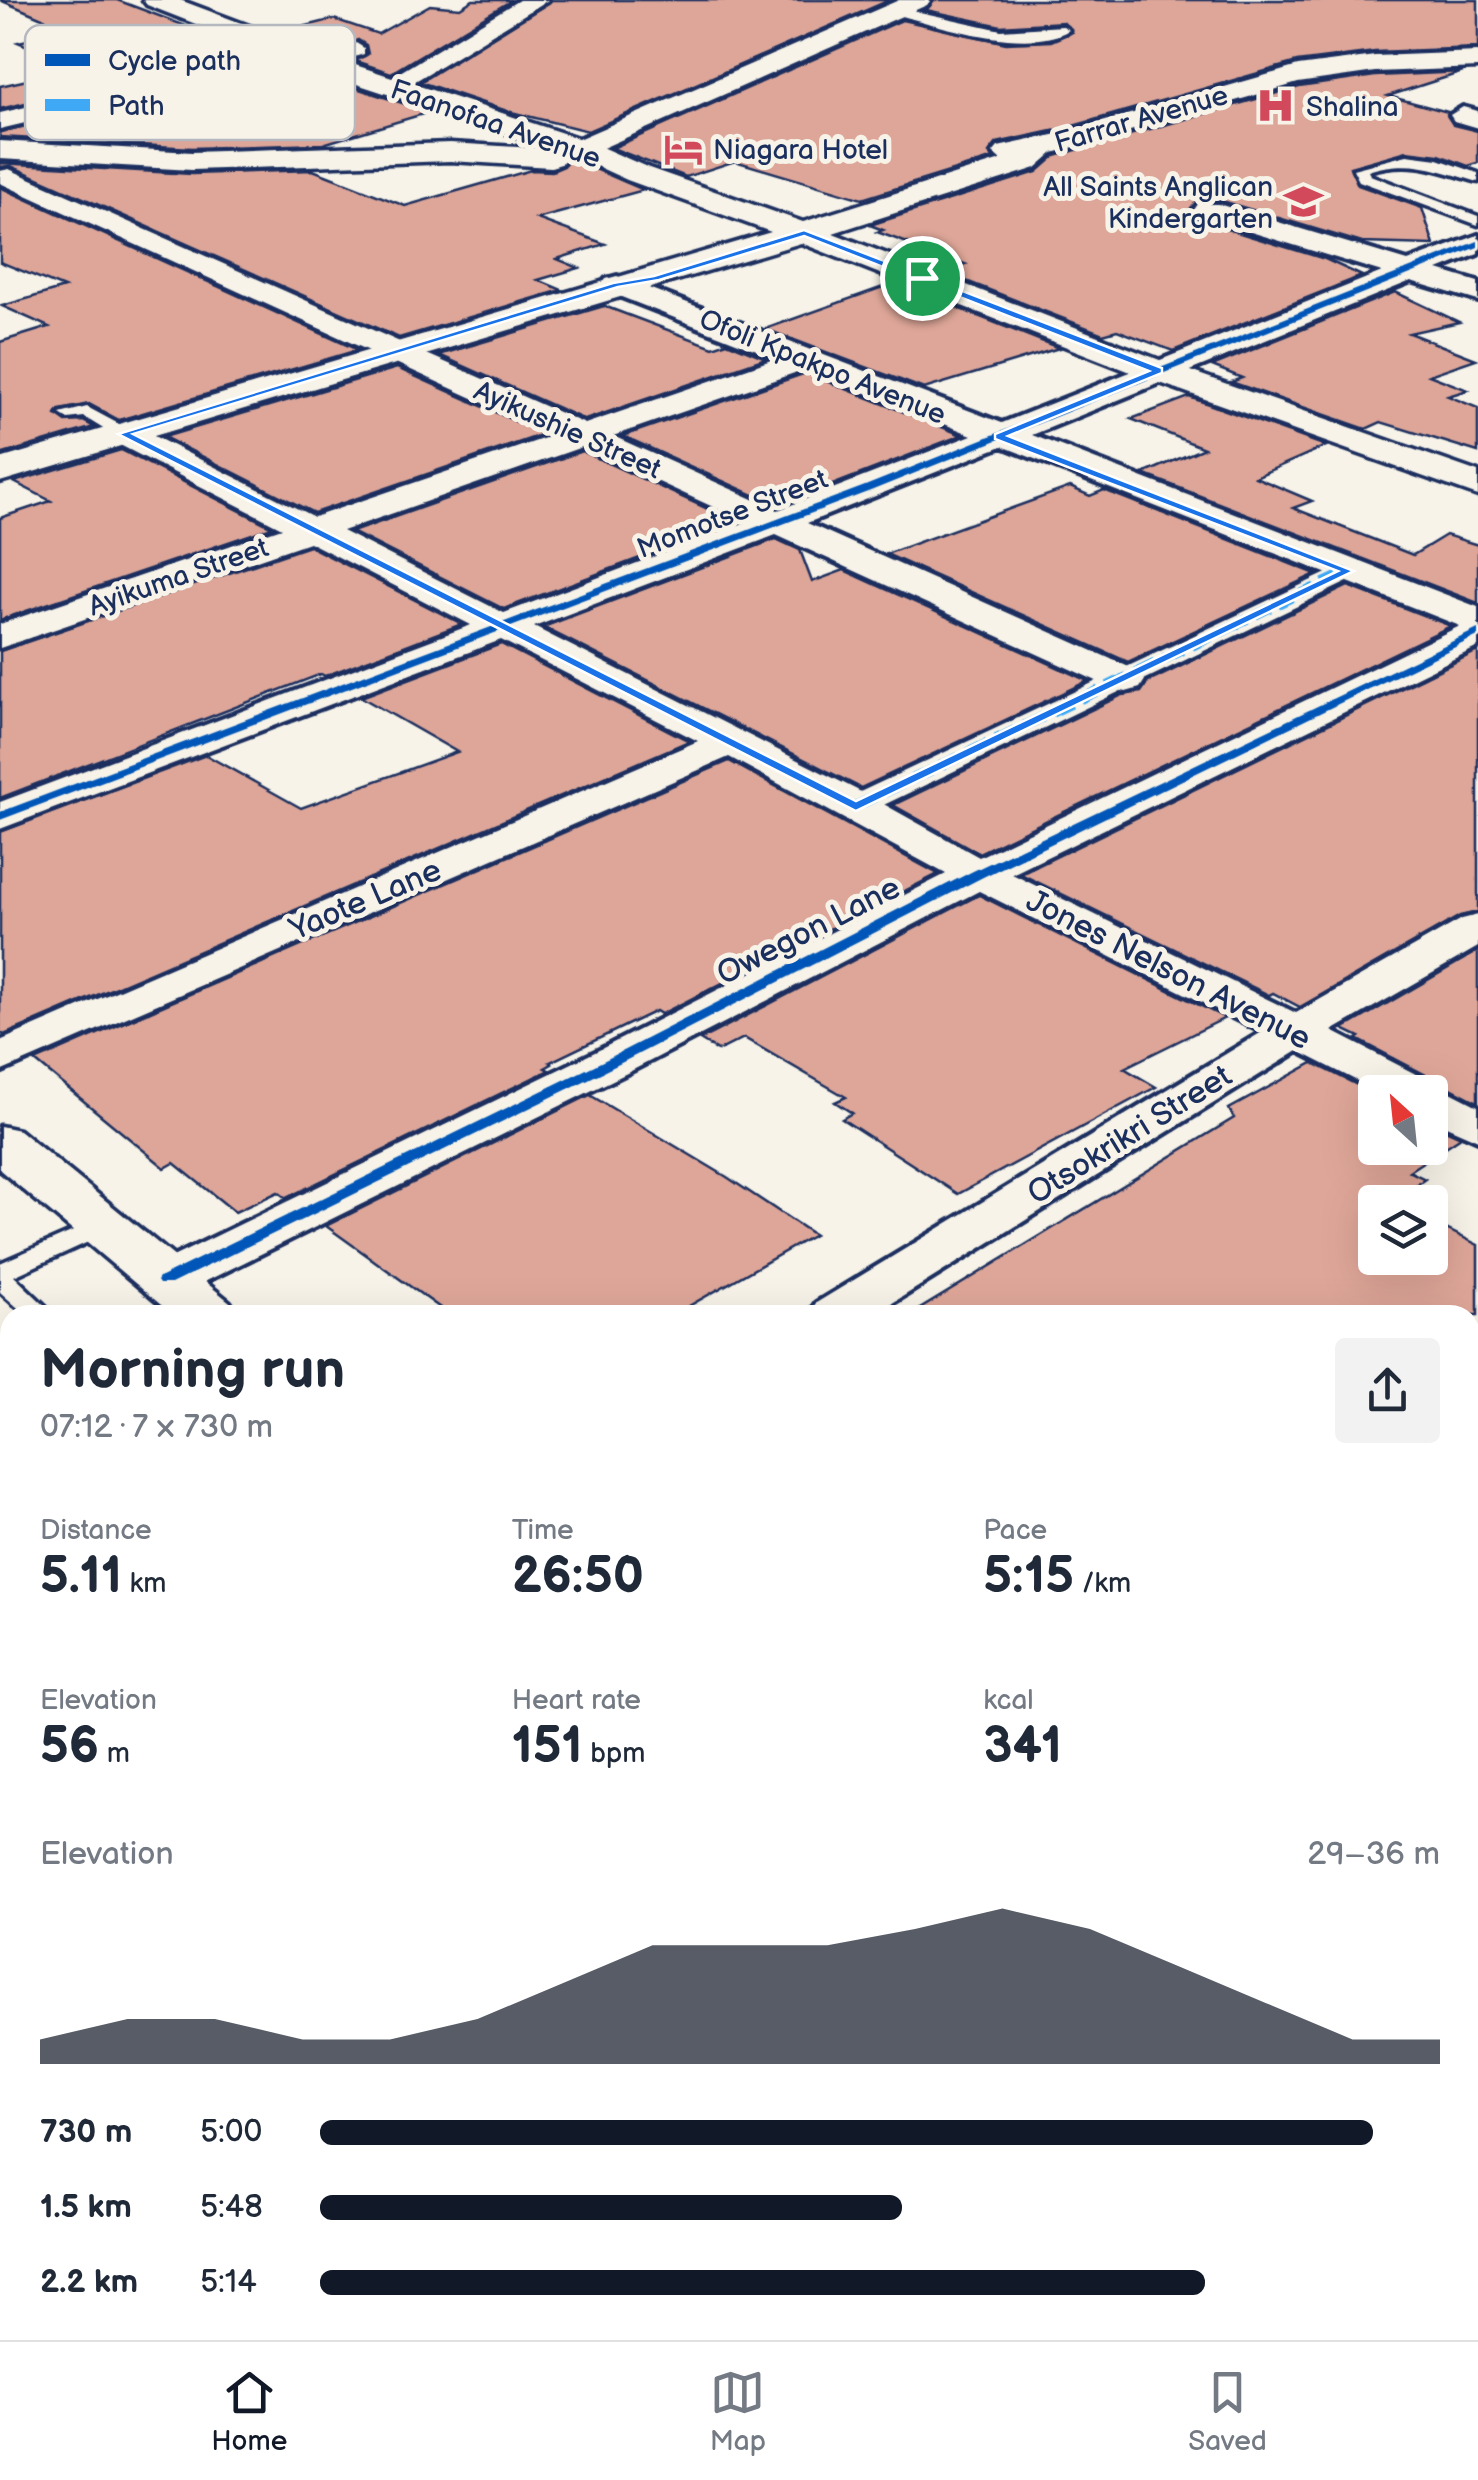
<!DOCTYPE html>
<meta charset="utf-8">
<style>
body{margin:0;font-family:"Balsamiq Sans",sans-serif;background:#f2f2f3;color:#1f2937;height:100vh;display:flex;flex-direction:column;font-size:38px;white-space:nowrap}
*{box-sizing:border-box;margin:0}
p{font-size:32px;color:#747a83}
.icon{flex:none;width:55px;height:55px;fill:none;stroke:currentColor;stroke-width:2;stroke-linecap:round;stroke-linejoin:round}
.map{position:relative;flex:1;overflow:hidden}
.panel{position:absolute;left:0px;top:1305px;width:1480px;height:1035px;display:flex;flex-direction:column;background:#fff;border-radius:30px 30px 0 0;box-shadow:0 10px 40px #0002}
.panel>*{flex:none}
.needle{width:65px;rotate:333deg}
.tools{position:absolute;left:1358px;top:1075px;display:grid;gap:20px}
.tools a{display:grid;place-items:center;width:90px;height:90px;border-radius:10px;background:#fff;box-shadow:0 10px 40px #0002;font-size:50px}
.pin{position:absolute;display:grid;place-items:center;width:85px;height:85px;color:#fff;margin:-42px;border:5px solid #fff;border-radius:50%;box-shadow:0 2px 10px #0007}
.round{display:grid;place-items:center;flex:none;width:105px;height:105px;border-radius:10px;background:#f2f2f3}
.summary{display:flex;align-items:center;justify-content:space-between;height:170px;padding:0 40px}
h1{font-size:55px;font-weight:700;line-height:75px}
.metrics{display:grid;grid-template-columns:repeat(3,1fr);gap:15px;height:170px;padding:10px 40px}
.metrics div{display:grid;align-content:center}
.metrics b{font-size:50px;font-weight:700}
.metrics small{font-size:28px;font-weight:400}
.metrics p{font-size:28px}
.chart{height:280px;padding:20px 40px}
.chart p{display:flex;justify-content:space-between}
.chart svg{width:100%;height:180px;margin-top:10px;fill:#111827;opacity:.7}
ul{padding:0 40px;list-style:none;font-size:32px}
li{display:grid;grid-template-columns:160px 120px 1fr;align-items:center;height:75px}
li i{height:25px;border-radius:12px;background:#111827}
.tabs{display:flex;justify-content:space-around;align-items:center;height:140px;border-top:2px solid #e0e1e3;background:#fff;font-size:28px;color:#747a83}
.tabs a{display:grid;justify-items:center;gap:5px}
.tabs .active{color:#111827}
.map>svg:first-child{display:block}
.building{fill:#dea698;stroke:#1b2f5e;stroke-width:2.5}
.lines{fill:none;stroke-linecap:round;stroke-linejoin:round}
.service-casing{stroke:#1b2f5e;stroke-width:7}
.pedestrian-casing{stroke:#1b2f5e;stroke-width:7}
.minor-casing{stroke:#1b2f5e;stroke-width:8}
.secondary-casing{stroke:#1b2f5e;stroke-width:7}
.service{fill:#f7f3e8;fill-rule:evenodd}
.pedestrian{fill:#f7f3e8;fill-rule:evenodd}
.minor{fill:#f7f3e8;fill-rule:evenodd}
.secondary{fill:#f7f3e8;fill-rule:evenodd}
.quiet-far2{stroke:#3fa9f5;stroke-width:6;stroke-dasharray:14 6;stroke-linecap:butt}
.quiet-far1{stroke:#3fa9f5;stroke-width:9;stroke-dasharray:16 9;stroke-linecap:butt}
.quiet{stroke:#3fa9f5;stroke-width:10;stroke-dasharray:21 10;stroke-linecap:butt}
.cycleway-casing{stroke:#f7f3e8;stroke-width:6}
.cycleway{fill:#0057b8;fill-rule:evenodd}
.route{fill:#1a73e8;stroke:#fff;stroke-width:2.5;fill-rule:evenodd}
.labels{text-anchor:middle;stroke-width:10;stroke-linejoin:round;paint-order:stroke}
.far-poi-label{font-size:28px;fill:#1b2f5e;stroke:#f7f3e8;text-anchor:start}
.far-street-label{font-size:28px;fill:#1b2f5e;stroke:#f7f3e8}
.street-label{font-size:32px;fill:#1b2f5e;stroke:#f7f3e8}
.key{fill:#f7f3e8;stroke:#b5b8bf;stroke-width:2.5}
.key-label{font-size:28px;fill:#1b2f5e}
</style>
<div class="map">
<svg width="1478" height="2340" viewBox="0 0 1478 2340">
<rect width="100%" height="100%" fill="#f7f3e8"/>
<filter id="ink" filterUnits="userSpaceOnUse"><feTurbulence type="fractalNoise" baseFrequency=".01" numOctaves="2"/><feDisplacementMap in="SourceGraphic" scale="20" xChannelSelector="R" yChannelSelector="G"/><feConvolveMatrix kernelMatrix="1 2 1 2 8 2 1 2 1" color-interpolation-filters="sRGB"/></filter>
<g filter="url(#ink)">
<g class="building">
<polygon points="0,0 117,0 310,73 430,112 323,144 192,148 0,137 0,132 216,82 223,73 216,64 205,61 0,109 0,86 82,68 18,42 64,32 46,25 54,23"/>
<polygon points="473,0 512,0 391,73 355,61 368,54 366,45 358,40 332,53 320,49 347,45 349,40 324,31 292,38 278,33 334,19 378,34 430,5 460,8"/>
<polygon points="552,0 890,0 588,131 507,111 420,82"/>
<polygon points="935,0 1478,0 1478,48 1375,52 1297,62 1066,128 997,143 989,153 994,158 862,199 735,161 686,177 612,148 902,20 1006,43 1051,41 1072,32 1063,22 1001,26 926,10"/>
<polygon points="1463,72 1388,96 1448,112 1453,125 1478,131 1478,163 1468,166 1439,155 1407,151 1350,167 1358,185 1422,208 1434,245 1362,243 1219,200 1198,200 1191,208 1197,220 1325,259 1362,276 1173,351 1117,330 1103,334 940,271 965,264 877,232 883,230 870,225 1037,172 1055,156 1299,87 1375,76"/>
<polygon points="570,158 644,190 537,219 605,244 557,259 579,268 538,280 562,290 399,338 11,166 0,167 0,163 192,174 313,170 405,206 531,170 552,171 564,166"/>
<polygon points="0,187 358,350 119,420 89,404 59,410 56,415 66,422 83,421 94,427 0,455 0,342 49,327 2,306 64,288 0,262"/>
<polygon points="894,283 1059,348 924,389 765,329"/>
<polygon points="1395,292 1459,322 1409,333 1476,359 1429,375 1468,390 1448,396 1478,408 1478,452 1381,422 1366,429 1231,382 1242,378 1212,366"/>
<polygon points="604,306 713,347 727,342 766,358 585,420 439,355"/>
<polygon points="397,368 544,434 314,513 164,437"/>
<polygon points="806,373 962,435 778,506 623,436"/>
<polygon points="1189,397 1326,446 1255,477 1312,501 1293,508 1413,555 1446,535 1478,545 1478,603 1143,474 1204,448 1131,419"/>
<polygon points="121,450 272,527 0,620 0,518 51,501 14,482"/>
<polygon points="582,451 736,522 504,609 352,532"/>
<polygon points="1070,487 1090,496 1104,490 1316,574 1128,662 886,554"/>
<polygon points="776,539 800,550 812,582 844,570 1088,681 861,788 543,627"/>
<polygon points="309,546 462,624 325,676 321,674 0,798 0,651"/>
<polygon points="1348,586 1451,626 979,853 893,805 1122,695 1141,692 1148,682"/>
<polygon points="501,644 689,741 4,1035 0,1032 0,832 206,755 301,808 457,752 361,697"/>
<polygon points="1478,651 1478,912 1460,916 1300,1007 1273,993 1269,995 1021,874"/>
<polygon points="729,761 938,874 661,1014 656,1011 550,1062 552,1064 545,1068 549,1070 286,1198 278,1192 235,1212 174,1163 165,1168 35,1061"/>
<polygon points="979,895 1225,1018 1124,1068 1156,1087 958,1194 842,1119 852,1113 835,1102 846,1097 744,1038 718,1051 700,1040"/>
<polygon points="1478,951 1478,1102 1357,1039 1360,1037 1343,1029"/>
<polygon points="1313,1063 1375,1094 1375,1148 1430,1148 1430,1123 1461,1137 1409,1171 1425,1179 1393,1202 1375,1202 1375,1258 1430,1258 1430,1221 1478,1245 1478,1315 910,1315 1234,1118 1229,1109"/>
<polygon points="590,1095 727,1177 814,1235 673,1315 450,1315 326,1226"/>
</g>
<g class="lines">
<defs>
<g id="service">
<path d="M897,7L1001,30L1063,26L1069,30C1026,55 939,25 893,14Z"/>
<polygon points="323,35 346,41 278,51 272,47"/>
<polygon points="356,43 364,48 364,54 321,67 315,63 352,50 350,47"/>
<path d="M1407,155L1438,159L1478,173V182C1437,170 1411,158 1368,171L1370,175L1478,216V225L1359,181L1353,169Z"/>
<polygon points="87,407 130,430 132,434 118,438 84,417 68,419 60,414"/>
<polygon points="101,1219 110,1222 114,1227 110,1232 14,1276 55,1315 26,1315 0,1292 0,1263"/>
</g>
<polygon id="pedestrian" points="1348,563 1358,565 1362,571 1358,577 867,813 845,813 840,806 845,799"/>
<g id="minor">
<polygon points="519,0 548,0 399,91 381,91 377,86"/>
<polygon points="899,0 931,0 927,5 589,154 580,156 567,148 571,142"/>
<polygon points="206,65 215,68 219,73 215,78 0,129 0,113"/>
<polygon points="1463,107 1478,111 1478,128 1454,121 1450,115"/>
<path d="M9,169L585,424L777,358L606,291L602,285L606,279L617,276L1002,423L1382,272L1198,216L1194,210L1198,204H1218L1408,261L1478,235V254L1438,270L1478,282V301L1411,281L1032,435L1478,607V647L1012,874L1296,1013L1462,919L1478,915V947L1332,1031L1478,1106V1140L1430,1119V1092H1379L1298,1051L873,1315H808L816,1303L1262,1032L979,891L631,1071L184,1292L165,1297L146,1292L139,1281L146,1270L597,1051L946,874L729,757L0,1072V1041L698,741L501,640L0,829V802L471,625L309,542L0,648V624L282,528L112,441L107,434L112,427H136L314,517L554,435L0,183V171ZM806,369L972,435L778,510L613,436ZM1002,446L1460,626L979,857L871,797L534,627L776,535L1112,688L1126,692L1140,688L1145,680L1140,672L807,523ZM582,447L746,522L504,613L342,531Z"/>
<polygon points="1478,1362 1478,1401 1470,1403 1470,1364"/>
<polygon points="1478,2066 1478,2131 1470,2134 1470,2069"/>
<polygon points="0,2109 10,2112 10,2181 0,2177"/>
<polygon points="139,2330 221,2330 225,2340 143,2340"/>
<polygon points="1174,2330 1256,2330 1252,2340 1170,2340"/>
</g>
<g id="secondary">
<polygon points="143,0 180,0 331,57 590,142 649,168 803,222 1001,160 993,153 998,147 1067,132 1298,66 1375,56 1478,52 1478,68 1375,72 1298,83 1053,153 1036,168 833,233 1170,364 1478,472 1478,496 1146,378 801,243 0,482 0,459 771,232 627,180 570,154 311,69 147,5"/>
<polygon points="0,141 192,152 450,143 551,149 561,152 566,158 561,164 551,167 450,161 192,170 0,159"/>
<polygon points="0,1126 19,1130 230,1302 238,1315 173,1315 0,1170"/>
<polygon points="1470,2267 1478,2270 1478,2340 1458,2340 1440,2330 1470,2330"/>
</g>
</defs>
<use href="#service" class="service-casing"/>
<use href="#pedestrian" class="pedestrian-casing"/>
<use href="#minor" class="minor-casing"/>
<use href="#secondary" class="secondary-casing"/>
<use href="#service" class="service"/>
<use href="#pedestrian" class="pedestrian"/>
<use href="#minor" class="minor"/>
<use href="#secondary" class="secondary"/>
<polyline class="quiet-far2" points="206,73 294,53"/>
<polyline class="quiet-far1" points="1233,626 1348,571"/>
<polyline class="quiet" points="856,806 1238,624"/>
<defs>
<g id="cycleway">
<polygon points="1478,241 1478,247 873,490 0,820 0,812 865,486"/>
<polygon points="1478,629 1478,636 983,877 619,1064 171,1284 159,1284 157,1281 159,1278 609,1058 973,871"/>
</g>
</defs>
<use href="#cycleway" class="cycleway-casing"/>
<use href="#cycleway" class="cycleway"/>
</g>
</g>
<path class="route" d="M804,230L1162,368V373L1008,436L1354,571L856,811L118,434L613,283L654,276ZM804,236L1149,371L995,434V439L1338,571L856,801L133,434L618,287L659,280Z"/>
<defs>
<symbol id="hospital-bare" viewBox="-9 -9 18 18"><path d="M-5-5h3v3.5h4V-5h3V5h-3V1.5h-4V5h-3Z" fill="#d1495b" stroke="#f7f3e8" stroke-width="2.5" paint-order="stroke"/></symbol>
<symbol id="hotel-bare" viewBox="-9 -9 18 18"><path d="M-6-4.5h1.5V1H6V5H4.5V3h-9V5H-6ZM-4 0a1.8 1.8 0 1 1 3.6 0ZM.5 0V-2.5h3Q6-2.5 6 0Z" fill="#d1495b" stroke="#f7f3e8" stroke-width="2.5" paint-order="stroke"/></symbol>
<symbol id="school-bare" viewBox="-9 -9 18 18"><path d="M0-5L7-2L0 1L-7-2ZM-4 1L0 2.5L4 1V4Q0 6-4 4Z" fill="#d1495b" stroke="#f7f3e8" stroke-width="2.5" paint-order="stroke"/></symbol>
</defs>
<g fill-rule="evenodd">
<use href="#hospital-bare" x="1248" y="78" width="55" height="55"/>
<use href="#hotel-bare" x="656" y="122" width="55" height="55"/>
<use href="#school-bare" x="1276" y="174" width="55" height="55"/>
</g>
<g class="labels">
<g class="far-poi-label">
<text x="1306" y="116">Shalina</text>
<text x="713" y="159">Niagara Hotel</text>
<text x="1273" y="196" text-anchor="end">All Saints Anglican<tspan x="1273" dy="32">Kindergarten</tspan></text>
</g>
<g class="far-street-label">
<text transform="translate(1141 118) rotate(-16)" y="10">Farrar Avenue</text>
<text transform="translate(496 123) rotate(19)" y="10">Faanofaa Avenue</text>
<text transform="translate(823 366) rotate(22)" y="10">Ofoli Kpakpo Avenue</text>
<text transform="translate(568 429) rotate(24)" y="10">Ayikushie Street</text>
<text transform="translate(732 513) rotate(-21)" y="10">Momotse Street</text>
<text transform="translate(178 576) rotate(-19)" y="10">Ayikuma Street</text>
</g>
<g class="street-label">
<text transform="translate(365 899) rotate(-23)" y="11">Yaote Lane</text>
<text transform="translate(808 930) rotate(-27)" y="11">Owegon Lane</text>
<text transform="translate(1169 969) rotate(27)" y="11">Jones Nelson Avenue</text>
<text transform="translate(1129 1134) rotate(-32)" y="11">Otsokrikri Street</text>
</g>
</g>
<rect x="25" y="25" width="330" height="115" rx="15" class="key"/>
<rect x="45" y="54" width="45" height="12" fill="#0057b8"/>
<rect x="45" y="99" width="45" height="12" fill="#3fa9f5"/>
<g class="key-label">
<text x="108" y="70">Cycle path</text>
<text x="108" y="115">Path</text>
</g>
</svg>
<div class="tools">
<a><svg class="needle" viewBox="-14 -14 28 28"><path d="M0-13l5 13h-10z" fill="#e53935"/><path d="M0 13l5-13h-10z" fill="#747a83"/></svg></a>
<a><svg class="icon" aria-label="layers" viewBox="0 0 24 24"><path d="M12 4l9 5-9 5-9-5zM3 14l9 5 9-5"/></svg></a>
</div>
<div class="pin" style="left:922px;top:278px;background:#1e9e55"><svg class="icon" aria-label="arrive" viewBox="0 0 24 24"><path d="M6 21V4h12l-3 4 3 4H6"/></svg></div>
<section class="panel">
<div class="summary"><div><h1>Morning run</h1><p>07:12 · 7 × 730 m</p></div><a class="round"><svg class="icon" aria-label="share" viewBox="0 0 24 24"><path d="M12 15V3M7 8l5-5 5 5M5 13v7h14v-7"/></svg></a></div>
<div class="metrics">
<div><p>Distance</p><b>5.11<small> km</small></b></div>
<div><p>Time</p><b>26:50</b></div>
<div><p>Pace</p><b>5:15<small> /km</small></b></div>
</div>
<div class="metrics">
<div><p>Elevation</p><b>56<small> m</small></b></div>
<div><p>Heart rate</p><b>151<small> bpm</small></b></div>
<div><p>kcal</p><b>341</b></div>
</div>
<div class="chart"><p><span>Elevation</span>29–36 m</p>
<svg viewBox="0 0 160 44" preserveAspectRatio="none"><path d="M0 44V38L10 33L20 33L30 38L40 38L50 33L60 24L70 15L80 15L90 15L100 11L110 6L120 11L130 20L140 29L150 38L160 38V44z"/></svg>
</div>
<ul>
<li><b>730 m</b>5:00<i style="width:94%"></i></li>
<li><b>1.5 km</b>5:48<i style="width:52%"></i></li>
<li><b>2.2 km</b>5:14<i style="width:79%"></i></li>
</ul>
</section>
</div>
<nav class="tabs">
<a class="active"><svg class="icon" aria-label="home" viewBox="0 0 24 24"><path d="M3 11l9-7 9 7M6 9v11h12V9"/></svg>Home</a>
<a><svg class="icon" aria-label="map" viewBox="0 0 24 24"><path d="M3 6l6-2 6 2 6-2v14l-6 2-6-2-6 2zM9 4v14M15 6v14"/></svg>Map</a>
<a><svg class="icon" aria-label="saved" viewBox="0 0 24 24"><path d="M7 4h10v16l-5-4-5 4z"/></svg>Saved</a>
</nav>
